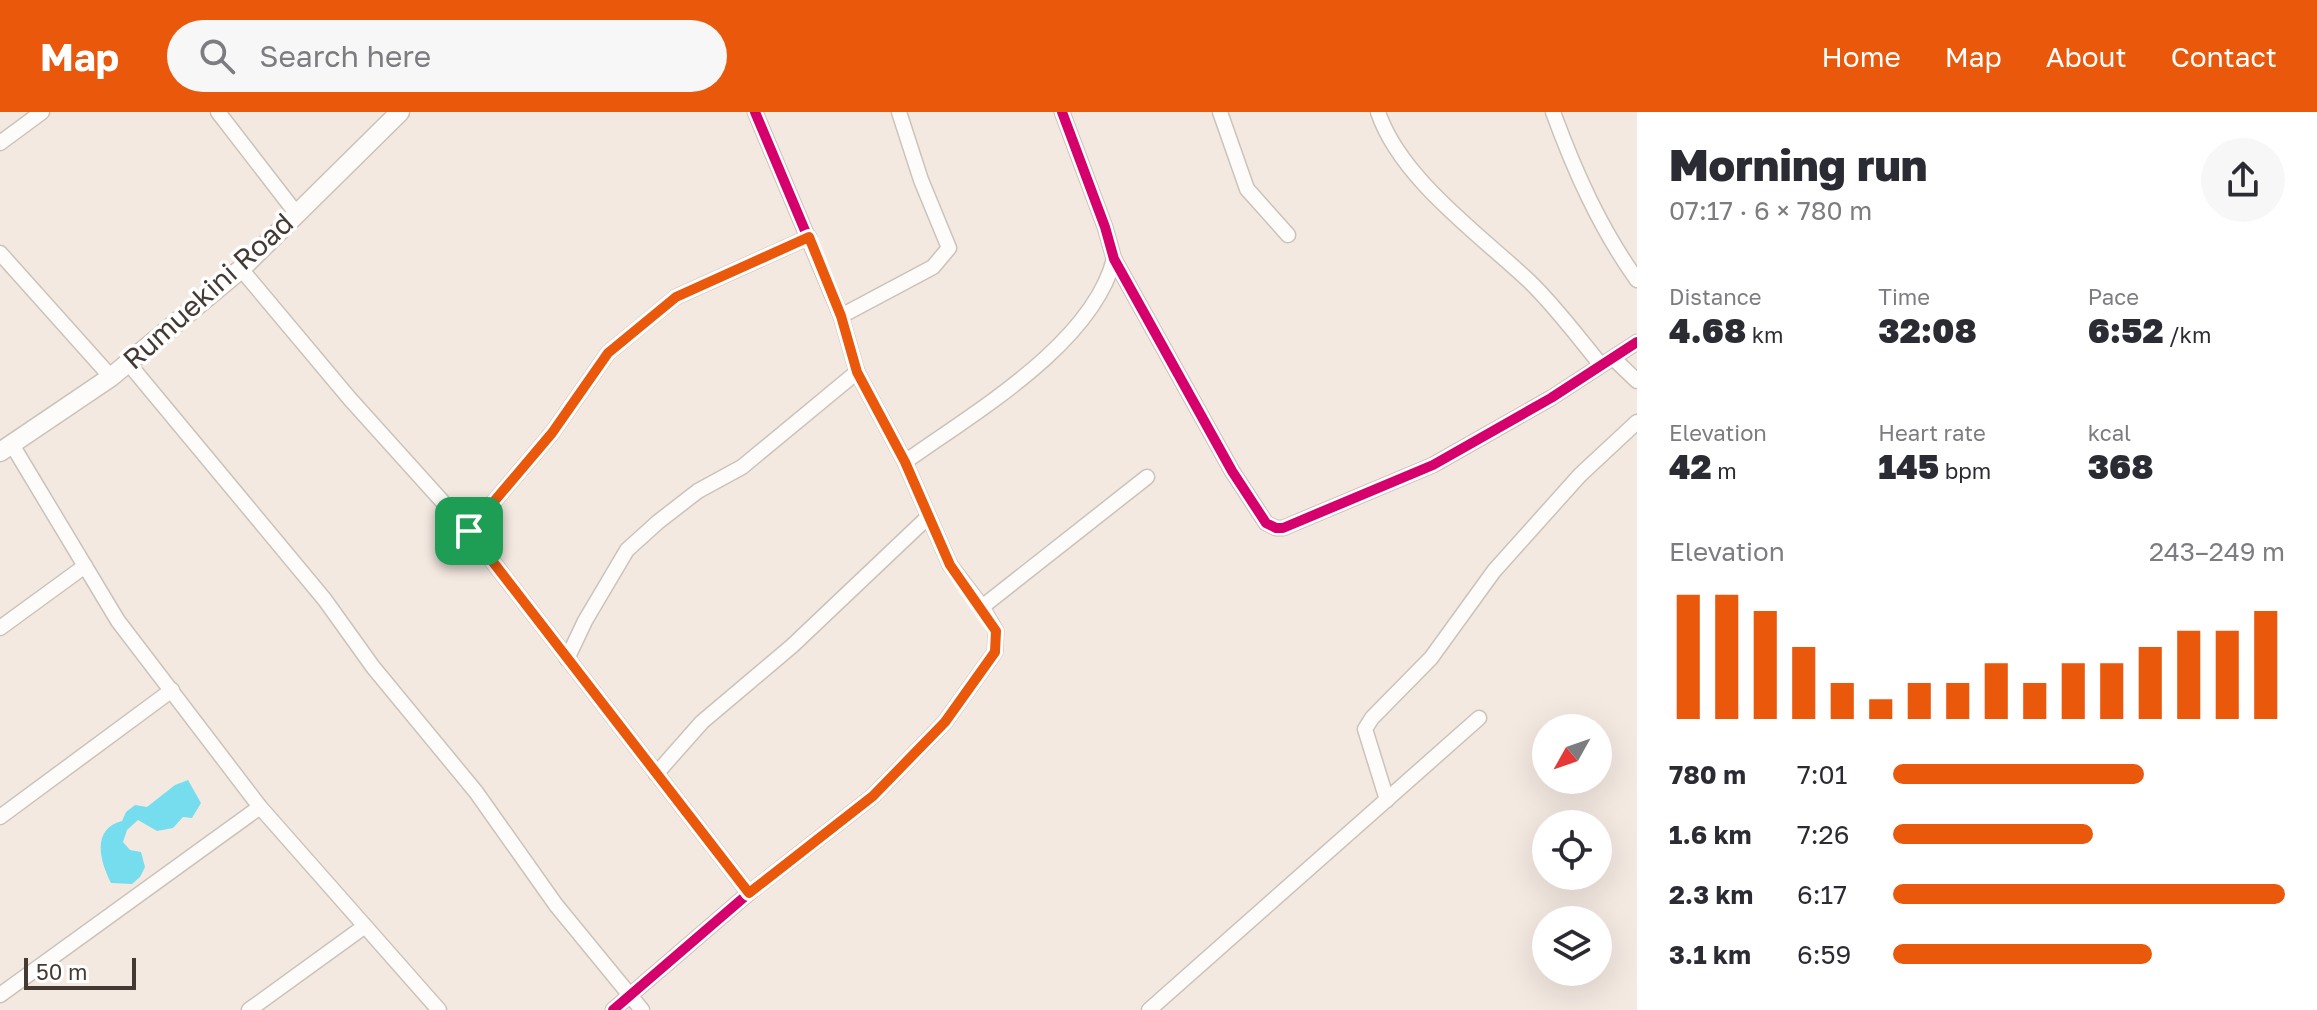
<!DOCTYPE html>
<meta charset="utf-8">
<style>
body{margin:0;font-family:"Golos Text",sans-serif;background:#f7f7f7;color:#2b2b33;height:100vh;display:flex;flex-direction:column;font-size:30px;white-space:nowrap}
*{box-sizing:border-box;margin:0}
p{font-size:26px;color:#7c7c81}
.icon{flex:none;width:44px;height:44px;fill:none;stroke:currentColor;stroke-width:2;stroke-linecap:round;stroke-linejoin:round}
.map{position:relative;flex:1;overflow:hidden}
.details{display:flex;flex-direction:column;background:#fff;width:680px}
.details>*{flex:none}
.needle{width:52px;rotate:230deg}
.fabs{position:absolute;left:1532px;top:602px;display:grid;gap:16px}
.fabs a{display:grid;place-items:center;width:80px;height:80px;border-radius:50%;background:#fff;box-shadow:0 8px 32px #0002;font-size:40px}
.scale{position:absolute;left:24px;bottom:20px;width:112px;box-sizing:border-box;padding-left:8px;border:4px solid #443a33;border-top:0;font-size:22px;line-height:28px;white-space:nowrap;color:#443a33;-webkit-text-stroke:6px #fff;paint-order:stroke}
.pin{position:absolute;display:grid;place-items:center;width:68px;height:68px;color:#fff;margin:-34px;border-radius:16px;box-shadow:0 4px 12px #0006}
.round{display:grid;place-items:center;flex:none;width:84px;height:84px;border-radius:42px;background:#f7f7f7}
.summary{display:flex;align-items:center;justify-content:space-between;height:136px;padding:0 32px}
h1{font-size:44px;font-weight:800;line-height:60px}
.stats{display:grid;grid-template-columns:repeat(3,1fr);gap:12px;height:136px;padding:8px 32px}
.stats div{display:grid;align-content:center}
.stats b{font-size:34px;font-weight:800}
.stats small{font-size:22px;font-weight:400}
.stats p{font-size:22px}
.chart{height:224px;padding:16px 32px}
.chart p{display:flex;justify-content:space-between}
.chart svg{width:100%;height:144px;margin-top:8px;stroke:#ea580c;stroke-width:6}
ul{padding:0 32px;list-style:none;font-size:26px}
li{display:grid;grid-template-columns:128px 96px 1fr;align-items:center;height:60px}
li i{height:20px;border-radius:10px;background:#ea580c}
header{display:flex;align-items:center;gap:48px;box-sizing:border-box;height:112px;padding:0 40px;background:#ea580c;color:#fff}
header strong{font-size:38px}
nav{display:flex;gap:44px;margin-inline-start:auto;font-size:28px}
.search{width:560px;height:72px;background:#f7f7f7;display:flex;align-items:center;gap:20px;box-sizing:border-box;padding:0 28px;border-radius:44px;color:#7c7c81;font-size:30px}
main{display:flex;flex:1;min-height:0}
.map>svg:first-child{display:block}
.water{fill:#76ddee}
.lines{fill:none;stroke-linecap:round;stroke-linejoin:round}
.minor-casing{stroke:#cbc2ba;stroke-width:17}
.tertiary-casing{stroke:#cbc2ba;stroke-width:21}
.minor{stroke:#fdfcfa;stroke-width:14}
.tertiary{stroke:#fdfcfa;stroke-width:18}
.cycleway-casing{stroke:#fff;stroke-width:15}
.cycleway{stroke:#d6006c;stroke-width:10}
.route-casing{stroke:#fff;stroke-width:16}
.route{stroke:#ea580c;stroke-width:10}
.labels{text-anchor:middle;stroke-width:7;stroke-linejoin:round;paint-order:stroke}
.street-label{font-size:28px;fill:#443a33;stroke:#fff}
</style>
<header>
<strong>Map</strong>
<div class="search"><svg class="icon" aria-label="search" viewBox="0 0 24 24"><circle cx="10" cy="10" r="6"/><path d="M15 15l6 6"/></svg>Search here</div>
<nav><a>Home</a><a>Map</a><a>About</a><a>Contact</a></nav>
</header>
<main>
<div class="map">
<svg width="1637" height="898" viewBox="0 0 1637 898">
<rect width="100%" height="100%" fill="#f4e9e1"/>
<path class="water" d="M188,668L201,691L192,706L183,705L173,716L157,719L138,708L127,718L123,730L130,738L141,740L145,755L140,765L132,772L111,771C100,749 91,717 122,709L126,700L135,693L147,695L175,673Z"/>
<g class="lines">
<defs>
<g id="minor">
<polyline points="218,0 296,101"/>
<polyline points="1062,0 1105,115 1114,147 1232,359 1266,411 1276,416 1283,416 1433,353 1551,286 1637,230"/>
<polyline points="1220,0 1247,77 1288,123"/>
<path d="M1378,0C1400,66 1479,122 1529,169C1555,194 1578,225 1601,253"/>
<path d="M1553,0C1575,60 1600,116 1637,168"/>
<polyline points="0,31 42,0"/>
<polyline points="0,141 111,265"/>
<polyline points="241,157 350,287 469,419 749,781"/>
<polyline points="841,204 933,155 949,136 921,68 899,0"/>
<polyline points="1613,246 1637,269"/>
<polyline points="129,252 325,488 373,555 476,680 556,793 642,898"/>
<polyline points="11,331 118,509 260,695 439,898"/>
<path d="M905,350C973,301 1092,233 1114,147"/>
<polyline points="469,419 552,321 608,241 676,185 809,125"/>
<polyline points="982,495 1147,365"/>
<polyline points="0,516 85,454"/>
<polyline points="567,547 585,509 627,438 658,410 698,379 742,355 857,260"/>
<polyline points="656,662 702,610 792,534 928,405"/>
<polyline points="1387,688 1365,617 1372,606 1431,546 1494,459 1580,363 1637,310"/>
<polyline points="0,705 172,578"/>
<polyline points="0,883 260,695"/>
<polyline points="249,898 365,814"/>
<polyline points="613,898 749,781 873,684 945,610 995,540 996,519 982,495 950,453 905,350 857,260 841,204 755,0"/>
<polyline points="1149,898 1479,606"/>
</g>
<polyline id="tertiary" points="0,340 111,265 241,157 400,0"/>
</defs>
<use href="#minor" class="minor-casing"/>
<use href="#tertiary" class="tertiary-casing"/>
<use href="#minor" class="minor"/>
<use href="#tertiary" class="tertiary"/>
<defs>
<g id="cycleway">
<polyline points="1062,0 1105,115 1114,147 1232,359 1266,411 1276,416 1283,416 1433,353 1551,286 1637,230"/>
<polyline points="613,898 749,781 873,684 945,610 995,540 996,519 982,495 950,453 905,350 857,260 841,204 755,0"/>
</g>
</defs>
<use href="#cycleway" class="cycleway-casing"/>
<use href="#cycleway" class="cycleway"/>
</g>
<g class="lines">
<defs>
<polygon id="route" points="809,125 841,204 857,260 905,350 950,453 996,519 995,540 945,610 873,684 749,781 469,419 552,321 608,241 676,185"/>
</defs>
<use href="#route" class="route-casing"/>
<use href="#route" class="route"/>
</g>
<g class="labels">
<g class="street-label">
<text transform="translate(208 179) rotate(-42)" y="10">Rumuekini Road</text>
</g>
</g>
</svg>
<div class="fabs">
<a><svg class="needle" viewBox="-14 -14 28 28"><path d="M0-13l5 13h-10z" fill="#e53935"/><path d="M0 13l5-13h-10z" fill="#7c7c81"/></svg></a>
<a><svg class="icon" aria-label="locate" viewBox="0 0 24 24"><circle cx="12" cy="12" r="6"/><path d="M12 2v4M12 18v4M2 12h4M18 12h4"/></svg></a>
<a><svg class="icon" aria-label="layers" viewBox="0 0 24 24"><path d="M12 4l9 5-9 5-9-5zM3 14l9 5 9-5"/></svg></a>
</div>
<div class="scale">50 m</div>
<div class="pin" style="left:469px;top:419px;background:#1e9e55"><svg class="icon" aria-label="arrive" viewBox="0 0 24 24"><path d="M6 21V4h12l-3 4 3 4H6"/></svg></div>
</div>
<section class="details">
<div class="summary"><div><h1>Morning run</h1><p>07:17 · 6 × 780 m</p></div><a class="round"><svg class="icon" aria-label="share" viewBox="0 0 24 24"><path d="M12 15V3M7 8l5-5 5 5M5 13v7h14v-7"/></svg></a></div>
<div class="stats">
<div><p>Distance</p><b>4.68<small> km</small></b></div>
<div><p>Time</p><b>32:08</b></div>
<div><p>Pace</p><b>6:52<small> /km</small></b></div>
</div>
<div class="stats">
<div><p>Elevation</p><b>42<small> m</small></b></div>
<div><p>Heart rate</p><b>145<small> bpm</small></b></div>
<div><p>kcal</p><b>368</b></div>
</div>
<div class="chart"><p><span>Elevation</span>243–249 m</p>
<svg viewBox="0 0 160 44" preserveAspectRatio="none"><path d="M5 44V6M15 44V6M25 44V11M35 44V22M45 44V33M55 44V38M65 44V33M75 44V33M85 44V27M95 44V33M105 44V27M115 44V27M125 44V22M135 44V17M145 44V17M155 44V11"/></svg>
</div>
<ul>
<li><b>780 m</b>7:01<i style="width:64%"></i></li>
<li><b>1.6 km</b>7:26<i style="width:51%"></i></li>
<li><b>2.3 km</b>6:17<i style="width:100%"></i></li>
<li><b>3.1 km</b>6:59<i style="width:66%"></i></li>
</ul>
</section>
</main>
